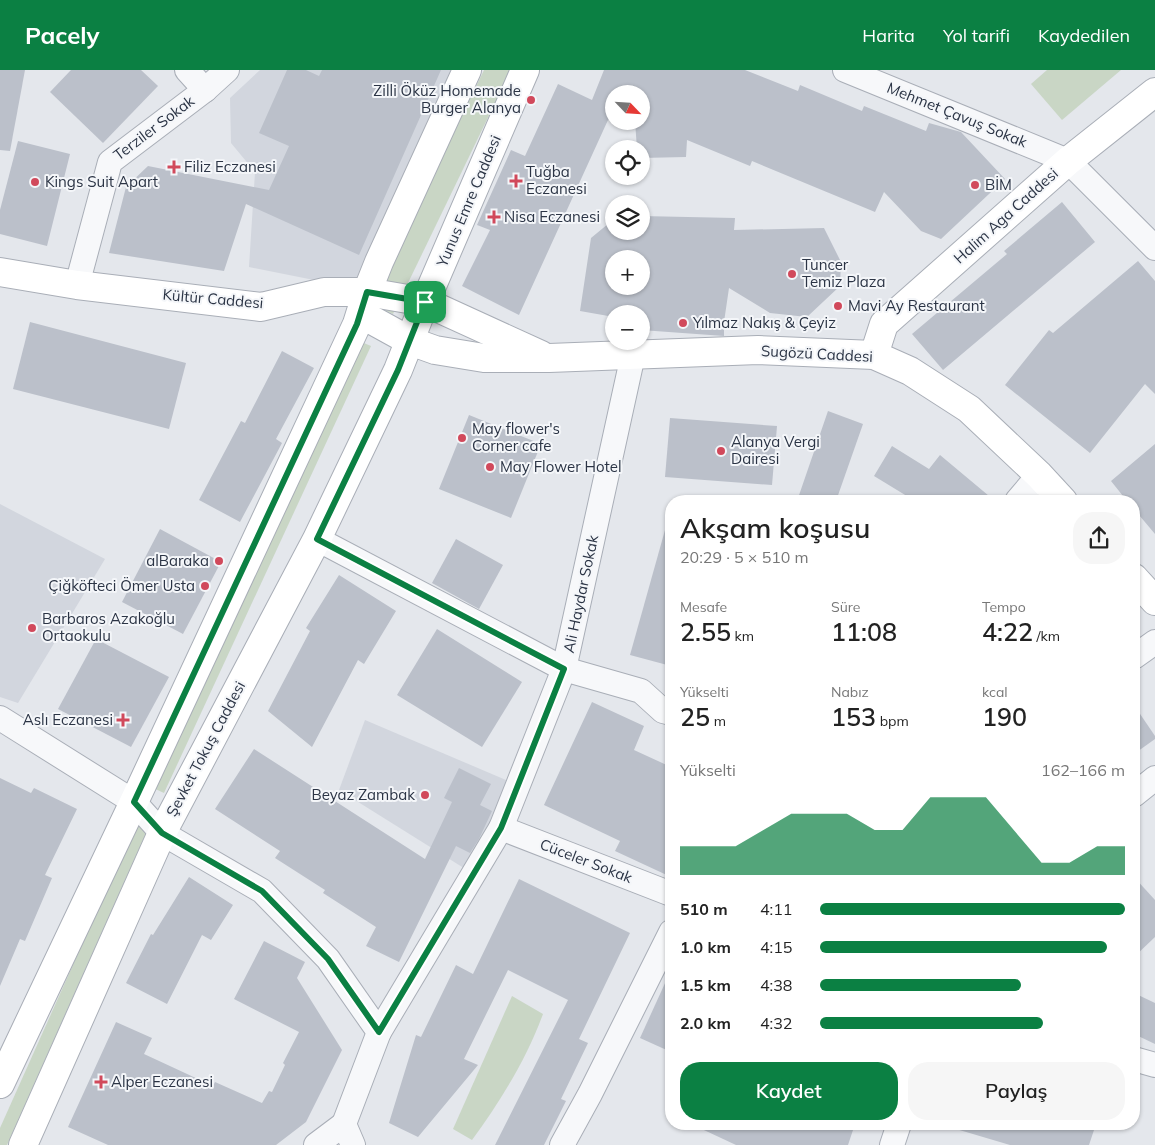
<!DOCTYPE html>
<html lang="tr">
<meta charset="utf-8">
<style>
body{margin:0;font-family:Mulish,sans-serif;background:#f6f6f6;color:#222;height:100vh;display:flex;flex-direction:column;font-size:19px;white-space:nowrap}
*{box-sizing:border-box;margin:0}
p{font-size:16px;color:#767676}
.icon{flex:none;width:28px;height:28px;fill:none;stroke:currentColor;stroke-width:2;stroke-linecap:round;stroke-linejoin:round}
.map{position:relative;flex:1;overflow:hidden}
.side{position:absolute;left:665px;top:425px;width:475px;height:635px;display:flex;flex-direction:column;background:#fff;border-radius:20px;box-shadow:0 1px 4px #0004}
.side>*{flex:none}
.needle{width:32px;rotate:115deg}
.buttons{position:absolute;left:605px;top:15px;display:grid;gap:10px}
.buttons a{display:grid;place-items:center;width:45px;height:45px;border-radius:50%;background:#fff;box-shadow:0 1px 4px #0004;font-size:25px}
.pin{position:absolute;display:grid;place-items:center;width:42px;height:42px;color:#fff;margin:-21px;border-radius:10px;box-shadow:0 2px 8px #0006}
.round{display:grid;place-items:center;flex:none;width:52px;height:52px;border-radius:20px;background:#f6f6f6}
.head{display:flex;align-items:center;justify-content:space-between;height:85px;padding:0 15px}
h1{font-size:28px;font-weight:600;line-height:38px}
.metrics{display:grid;grid-template-columns:repeat(3,1fr);gap:8px;height:85px;padding:5px 15px}
.metrics div{display:grid;align-content:center}
.metrics b{font-size:25px;font-weight:600}
.metrics small{font-size:14px;font-weight:400}
.metrics p{font-size:14px}
.chart{height:140px;padding:10px 15px}
.chart p{display:flex;justify-content:space-between}
.chart svg{width:100%;height:90px;margin-top:5px;fill:#0b8043;opacity:.7}
.cta{display:flex;gap:10px;margin-top:auto;padding:10px 15px}
.cta a{flex:1;height:58px;border-radius:20px;background:#0b8043;color:#fff;font-size:20px;font-weight:600;line-height:58px;text-align:center}
.cta a+a{background:#f6f6f6;color:#222}
ul{padding:0 15px;list-style:none;font-size:16px}
li{display:grid;grid-template-columns:80px 60px 1fr;align-items:center;height:38px}
li i{height:12px;border-radius:6px;background:#0b8043}
header{display:flex;align-items:center;gap:30px;box-sizing:border-box;height:70px;padding:0 25px;background:#0b8043;color:#fff}
header strong{font-size:24px}
nav{display:flex;gap:28px;margin-inline-start:auto;font-size:18px}
.map>svg:first-child{display:block}
.built{fill:#d2d6de}
.green{fill:#c9d6c5}
.building{fill:#bbc0ca;fill-rule:evenodd}
.lines{fill:none;stroke-linecap:round;stroke-linejoin:round}
.street-casing{stroke:#a9aeb7;stroke-width:26}
.secondary-casing{stroke:#a9aeb7;stroke-width:30}
.street{stroke:#f7f8fa;stroke-width:24}
.secondary{stroke:#fff;stroke-width:28}
.route-casing{stroke:#fff;stroke-width:10}
.route{stroke:#0b8043;stroke-width:6}
.poi-dot{fill:#d1495b;stroke:#f4f6f9;stroke-width:2}
.labels{text-anchor:middle;stroke-width:4;stroke-linejoin:round;paint-order:stroke}
.poi-label{font-size:15px;fill:#2b3445;stroke:#f4f6f9;text-anchor:start}
.street-label{font-size:15px;fill:#2b3445;stroke:#f4f6f9}
</style>
<header>
<strong>Pacely</strong>
<nav><a>Harita</a><a>Yol tarifi</a><a>Kaydedilen</a></nav>
</header>
<div class="map">
<svg width="1155" height="1075" viewBox="0 0 1155 1075">
<rect width="100%" height="100%" fill="#e4e7ec"/>
<g class="built">
<polygon points="260,0 452,0 354,218 249,197 255,102 231,73 230,28"/>
<polygon points="0,434 105,489 18,633 0,627"/>
<polygon points="365,650 506,710 503,730 467,800 339,720"/>
</g>
<g class="green">
<polygon points="484,0 511,0 393,244 371,234"/>
<polygon points="1047,0 1121,0 1062,50 1031,14"/>
<polygon points="359,271 371,276 164,723 151,717"/>
<polygon points="136,754 147,761 7,1075 0,1075 0,1058"/>
<path d="M512,926L543,944C526,990 501,1030 472,1070L453,1059Z"/>
</g>
<g class="building">
<polygon points="0,0 25,0 10,81 0,80"/>
<polygon points="71,0 141,0 158,16 103,73 50,22"/>
<polygon points="287,0 306,0 319,6 322,0 441,0 359,185 246,134 224,201 109,183 126,117 148,96 269,120 289,76 259,63"/>
<polygon points="604,0 745,0 798,21 800,15 862,41 864,36 926,61 929,53 961,62 1005,109 941,169 921,161 884,122 875,142 752,91 750,96 687,70 686,87 641,88 641,79 637,79 635,51 641,51 641,24 633,24 633,15 629,24 614,24 614,51 617,51 616,52 608,50 519,245 462,216 490,160 477,155 511,80 525,86 558,14 592,30"/>
<polygon points="18,71 70,84 47,176 0,164 0,140"/>
<polygon points="1062,132 1095,172 943,300 912,264 1007,184 1004,181"/>
<path d="M641,146L735,148L734,160L824,158L841,192L840,216L807,247L770,243L729,218L724,252V266L641,260V244H614V247L580,241L591,168L614,149V161H641ZM614,189H641V216H614Z"/>
<polygon points="1138,191 1155,211 1155,324 1145,314 1090,383 1005,315 1049,260 1053,263"/>
<polygon points="30,252 186,293 169,359 13,319"/>
<polygon points="282,281 314,298 276,369 282,373 240,452 199,430 241,351 245,353"/>
<polygon points="828,341 863,354 836,431 797,431"/>
<polygon points="469,345 541,374 511,448 439,419"/>
<polygon points="670,348 777,356 772,415 665,407"/>
<polygon points="1155,374 1155,464 1134,439 1134,431 1127,431 1111,411"/>
<polygon points="892,376 929,399 940,385 995,431 915,431 874,406"/>
<polygon points="160,459 221,492 183,564 122,532"/>
<polygon points="665,460 671,461 671,596 630,585"/>
<polygon points="456,469 503,495 479,539 432,513"/>
<polygon points="339,505 396,541 364,594 358,590 312,677 268,641 310,561 306,558"/>
<polygon points="437,559 522,612 482,677 397,625"/>
<polygon points="96,569 169,607 131,677 58,639"/>
<polygon points="592,632 644,656 634,680 671,697 671,807 615,781 620,771 544,735"/>
<polygon points="1134,635 1155,666 1155,669 1134,684"/>
<polygon points="254,679 425,789 452,732 444,728 459,698 491,714 480,735 492,741 479,769 470,783 456,776 399,892 366,876 376,857 323,823 325,820 275,788 280,781 215,739"/>
<polygon points="0,708 31,723 34,718 77,739 45,805 52,808 25,871 20,869 0,916"/>
<polygon points="189,807 233,835 211,870 202,865 167,934 126,913 151,864 153,865"/>
<polygon points="1134,807 1155,830 1155,867 1134,887"/>
<polygon points="519,809 630,863 579,969 588,973 561,1029 566,1031 544,1075 495,1075 568,930 508,900 464,989 478,995 418,1067 389,1053 416,965 421,967 456,895 473,904"/>
<polygon points="264,871 305,892 297,908 342,980 306,1052 276,1075 108,1075 68,1057 116,952 152,968 144,984 213,1016 215,1012 262,1033 269,1021 272,1022 285,995 283,993 299,962 234,929"/>
<polygon points="671,900 671,982 640,968"/>
<polygon points="1134,923 1155,933 1155,974 1134,964"/>
<polygon points="691,1054 855,1054 848,1075 736,1075"/>
<polygon points="957,1054 1096,1054 1089,1075 1010,1075 956,1059"/>
</g>
<g class="lines">
<defs>
<g id="street">
<polyline points="187,0 205,20"/>
<polyline points="845,0 1068,91 1155,178"/>
<polyline points="77,215 110,92 205,20 227,0"/>
<polyline points="1017,431 1039,405"/>
<polyline points="317,469 564,599 641,621 663,641 671,643"/>
<polyline points="1134,587 1155,572"/>
<polyline points="0,648 134,732 162,763 262,821 328,889 379,962 344,1054 353,1075"/>
<polyline points="1134,725 1155,708"/>
<polyline points="501,758 671,824"/>
<polyline points="379,962 501,758 564,599 633,285"/>
<polyline points="1134,989 1155,995"/>
<polyline points="316,1075 344,1054"/>
<polyline points="562,1075 590,1024 671,862"/>
<polyline points="892,1075 899,1054"/>
</g>
<g id="secondary">
<polyline points="0,202 77,215 261,237 324,222 367,222 425,232 541,285"/>
<polyline points="361,244 410,271 435,280 484,288 549,288 758,280 874,285 910,301 969,339 1039,405 1063,431"/>
<polyline points="874,285 884,254 1068,91 1155,22"/>
<polyline points="1134,508 1155,531"/>
<polyline points="0,1014 134,732 357,254 367,222 379,192 467,0"/>
<polyline points="23,1075 162,763 317,469 398,300 425,232 525,0"/>
</g>
</defs>
<use href="#street" class="street-casing"/>
<use href="#secondary" class="secondary-casing"/>
<use href="#street" class="street"/>
<use href="#secondary" class="secondary"/>
</g>
<g class="lines">
<defs>
<polygon id="route" points="367,222 425,232 398,300 317,469 564,599 501,758 379,962 328,889 262,821 162,763 134,732 357,254"/>
</defs>
<use href="#route" class="route-casing"/>
<use href="#route" class="route"/>
</g>
<g class="poi-dot">
<circle cx="531" cy="30" r="5"/>
<path d="M171.5 89.5h5v5h5v5h-5v5h-5v-5h-5v-5h5z"/>
<path d="M513.5 103.5h5v5h5v5h-5v5h-5v-5h-5v-5h5z"/>
<circle cx="35" cy="112" r="5"/>
<circle cx="975" cy="115" r="5"/>
<path d="M491.5 139.5h5v5h5v5h-5v5h-5v-5h-5v-5h5z"/>
<circle cx="792" cy="204" r="5"/>
<circle cx="838" cy="236" r="5"/>
<circle cx="683" cy="253" r="5"/>
<circle cx="462" cy="368" r="5"/>
<circle cx="721" cy="381" r="5"/>
<circle cx="490" cy="397" r="5"/>
<circle cx="219" cy="491" r="5"/>
<circle cx="205" cy="516" r="5"/>
<circle cx="32" cy="558" r="5"/>
<path d="M120.5 642.5h5v5h5v5h-5v5h-5v-5h-5v-5h5z"/>
<circle cx="425" cy="725" r="5"/>
<path d="M98.5 1004.5h5v5h5v5h-5v5h-5v-5h-5v-5h5z"/>
</g>
<g class="labels">
<g class="poi-label">
<text x="521" y="26" text-anchor="end">Zilli Öküz Homemade<tspan x="521" dy="17">Burger Alanya</tspan></text>
<text x="184" y="102">Filiz Eczanesi</text>
<text x="526" y="107">Tuğba<tspan x="526" dy="17">Eczanesi</tspan></text>
<text x="45" y="117">Kings Suit Apart</text>
<text x="985" y="120">BİM</text>
<text x="504" y="152">Nisa Eczanesi</text>
<text x="802" y="200">Tuncer<tspan x="802" dy="17">Temiz Plaza</tspan></text>
<text x="848" y="241">Mavi Ay Restaurant</text>
<text x="693" y="258">Yılmaz Nakış &amp; Çeyiz</text>
<text x="472" y="364">May flower's<tspan x="472" dy="17">Corner cafe</tspan></text>
<text x="731" y="377">Alanya Vergi<tspan x="731" dy="17">Dairesi</tspan></text>
<text x="500" y="402">May Flower Hotel</text>
<text x="209" y="496" text-anchor="end">alBaraka</text>
<text x="195" y="521" text-anchor="end">Çiğköfteci Ömer Usta</text>
<text x="42" y="554">Barbaros Azakoğlu<tspan x="42" dy="17">Ortaokulu</tspan></text>
<text x="113" y="655" text-anchor="end">Aslı Eczanesi</text>
<text x="415" y="730" text-anchor="end">Beyaz Zambak</text>
<text x="111" y="1017">Alper Eczanesi</text>
</g>
<g class="street-label">
<text transform="translate(957 45) rotate(22)" y="5">Mehmet Çavuş Sokak</text>
<text transform="translate(154 58) rotate(-37)" y="5">Terziler Sokak</text>
<text transform="translate(469 131) rotate(-67)" y="5">Yunus Emre Caddesi</text>
<text transform="translate(1006 146) rotate(-42)" y="5">Halim Aga Caddesi</text>
<text transform="translate(213 229) rotate(5)" y="5">Kültür Caddesi</text>
<text transform="translate(817 284) rotate(3)" y="5">Sugözü Caddesi</text>
<text transform="translate(581 524) rotate(-78)" y="5">Ali Haydar Sokak</text>
<text transform="translate(206 679) rotate(-62)" y="5">Şevket Tokuş Caddesi</text>
<text transform="translate(586 791) rotate(21)" y="5">Cüceler Sokak</text>
</g>
</g>
</svg>
<div class="buttons">
<a><svg class="needle" viewBox="-14 -14 28 28"><path d="M0-13l5 13h-10z" fill="#e53935"/><path d="M0 13l5-13h-10z" fill="#767676"/></svg></a>
<a><svg class="icon" aria-label="locate" viewBox="0 0 24 24"><circle cx="12" cy="12" r="6"/><path d="M12 2v4M12 18v4M2 12h4M18 12h4"/></svg></a>
<a><svg class="icon" aria-label="layers" viewBox="0 0 24 24"><path d="M12 4l9 5-9 5-9-5zM3 14l9 5 9-5"/></svg></a>
<a>+</a>
<a>−</a>
</div>
<div class="pin" style="left:425px;top:232px;background:#1e9e55"><svg class="icon" aria-label="arrive" viewBox="0 0 24 24"><path d="M6 21V4h12l-3 4 3 4H6"/></svg></div>
<section class="side">
<div class="head"><div><h1>Akşam koşusu</h1><p>20:29 · 5 × 510 m</p></div><a class="round"><svg class="icon" aria-label="share" viewBox="0 0 24 24"><path d="M12 15V3M7 8l5-5 5 5M5 13v7h14v-7"/></svg></a></div>
<div class="metrics">
<div><p>Mesafe</p><b>2.55<small> km</small></b></div>
<div><p>Süre</p><b>11:08</b></div>
<div><p>Tempo</p><b>4:22<small> /km</small></b></div>
</div>
<div class="metrics">
<div><p>Yükselti</p><b>25<small> m</small></b></div>
<div><p>Nabız</p><b>153<small> bpm</small></b></div>
<div><p>kcal</p><b>190</b></div>
</div>
<div class="chart"><p><span>Yükselti</span>162–166 m</p>
<svg viewBox="0 0 160 44" preserveAspectRatio="none"><path d="M0 44V30L10 30L20 30L30 22L40 14L50 14L60 14L70 22L80 22L90 6L100 6L110 6L120 22L130 38L140 38L150 30L160 30V44z"/></svg>
</div>
<ul>
<li><b>510 m</b>4:11<i style="width:100%"></i></li>
<li><b>1.0 km</b>4:15<i style="width:94%"></i></li>
<li><b>1.5 km</b>4:38<i style="width:66%"></i></li>
<li><b>2.0 km</b>4:32<i style="width:73%"></i></li>
</ul>
<div class="cta"><a>Kaydet</a><a>Paylaş</a></div>
</section>
</div>
